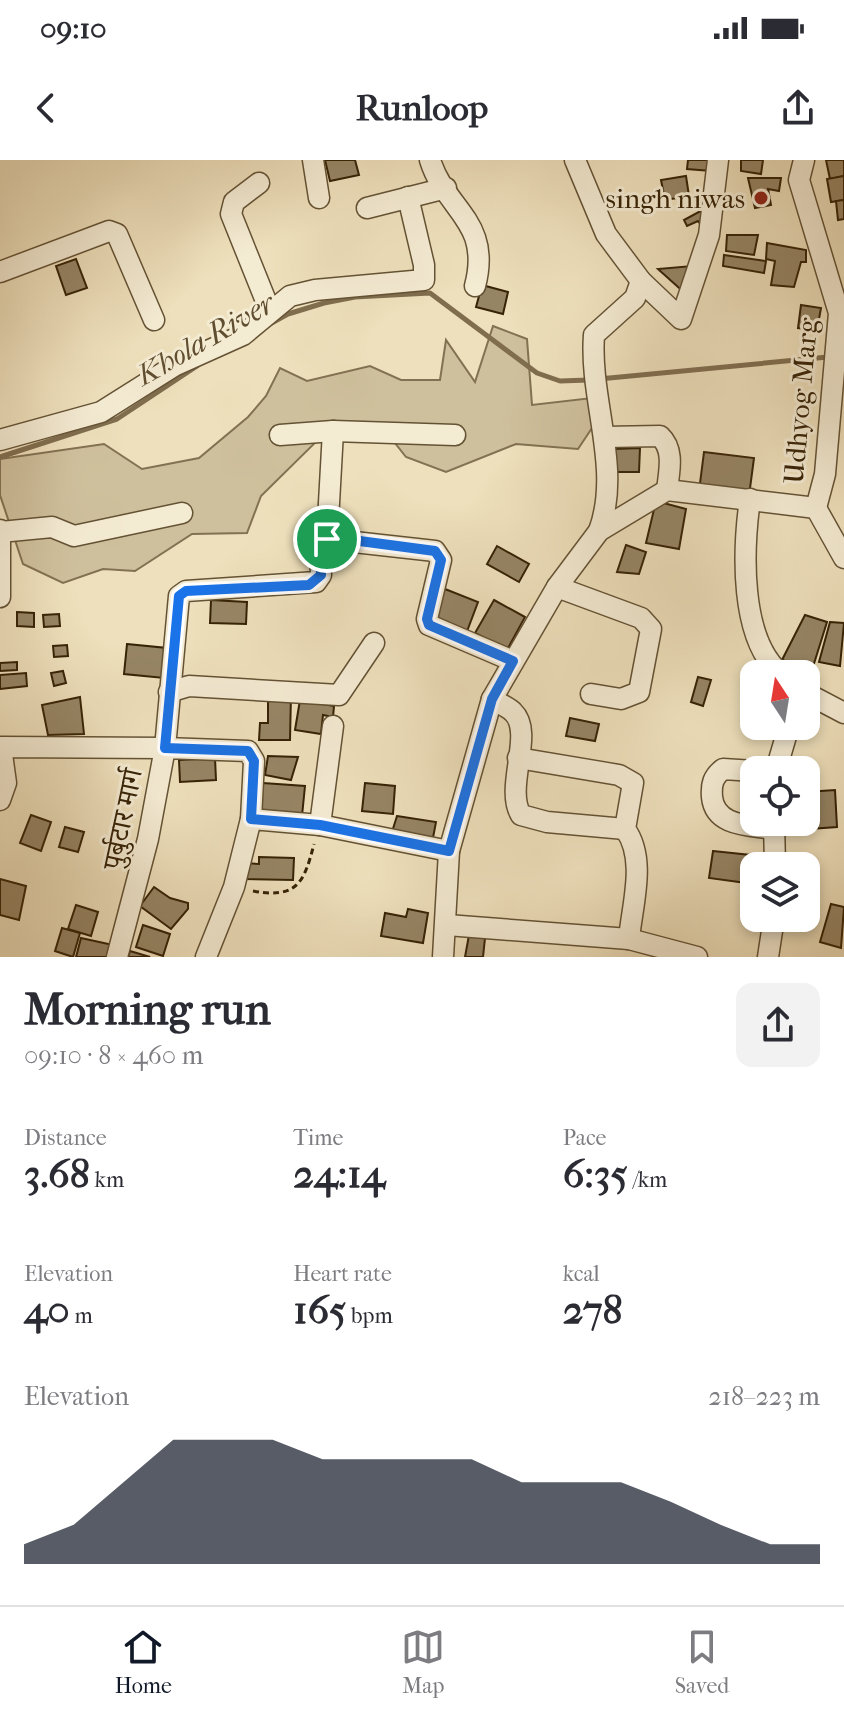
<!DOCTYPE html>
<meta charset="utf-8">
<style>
body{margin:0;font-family:"IM FELL French Canon","Noto Serif Devanagari",serif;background:#f2f2f3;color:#2b2b33;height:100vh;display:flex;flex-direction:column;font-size:30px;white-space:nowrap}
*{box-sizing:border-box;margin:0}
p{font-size:26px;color:#7c7c81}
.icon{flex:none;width:44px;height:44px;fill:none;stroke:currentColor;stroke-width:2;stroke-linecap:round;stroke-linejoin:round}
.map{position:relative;height:797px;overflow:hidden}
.side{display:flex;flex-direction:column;background:#fff;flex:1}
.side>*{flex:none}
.needle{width:52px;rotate:348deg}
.tools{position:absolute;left:740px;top:500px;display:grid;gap:16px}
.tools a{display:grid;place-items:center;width:80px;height:80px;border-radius:16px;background:#fff;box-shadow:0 4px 12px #0003;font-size:40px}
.pin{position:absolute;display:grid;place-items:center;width:68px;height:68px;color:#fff;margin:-34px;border:4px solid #fff;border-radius:50%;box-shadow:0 2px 8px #0007}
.round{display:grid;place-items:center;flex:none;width:84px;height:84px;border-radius:16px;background:#f2f2f3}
.headline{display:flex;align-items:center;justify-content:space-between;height:136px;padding:0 24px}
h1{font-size:44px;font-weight:800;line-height:60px}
.stats{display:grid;grid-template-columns:repeat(3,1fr);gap:12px;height:136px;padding:8px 24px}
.stats div{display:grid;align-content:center}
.stats b{font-size:40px;font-weight:800}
.stats small{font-size:22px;font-weight:400}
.stats p{font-size:22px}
.chart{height:224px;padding:16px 24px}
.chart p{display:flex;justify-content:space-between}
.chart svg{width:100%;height:144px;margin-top:8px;fill:#111827;opacity:.7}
.status{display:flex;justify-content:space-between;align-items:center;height:56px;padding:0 40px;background:#fff;direction:ltr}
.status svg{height:22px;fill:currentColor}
header{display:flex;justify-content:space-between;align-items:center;height:104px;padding:0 24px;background:#fff;font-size:36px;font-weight:800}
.dock{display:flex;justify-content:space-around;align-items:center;height:112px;border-top:2px solid #e1e1e2;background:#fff;font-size:22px;color:#7c7c81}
.dock a{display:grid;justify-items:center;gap:4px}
.dock .active{color:#111827}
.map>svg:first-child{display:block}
.green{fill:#cfc09d;stroke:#827152;stroke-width:2}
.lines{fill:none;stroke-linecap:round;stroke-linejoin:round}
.stream{stroke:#7f6d4e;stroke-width:5}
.building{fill:#968565;stroke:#362206;stroke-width:2}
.minor-casing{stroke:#645234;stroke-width:23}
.path{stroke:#362206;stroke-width:3;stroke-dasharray:6 4;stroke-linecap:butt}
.minor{stroke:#f4ebd3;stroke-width:20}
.route-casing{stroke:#fff;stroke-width:16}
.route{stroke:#1a73e8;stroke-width:10}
.poi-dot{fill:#8f2418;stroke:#f4ebd3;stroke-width:3}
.labels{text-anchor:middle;stroke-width:6;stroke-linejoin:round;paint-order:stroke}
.poi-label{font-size:28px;fill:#362206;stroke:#f4ebd3;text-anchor:end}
.street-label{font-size:28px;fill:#362206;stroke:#f4ebd3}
.water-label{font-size:30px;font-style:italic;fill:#604e30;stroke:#f4ebd3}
</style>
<div class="status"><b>09:10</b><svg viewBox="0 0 49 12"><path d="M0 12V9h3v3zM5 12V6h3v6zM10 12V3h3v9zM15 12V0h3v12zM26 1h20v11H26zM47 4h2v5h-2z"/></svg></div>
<header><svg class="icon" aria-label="back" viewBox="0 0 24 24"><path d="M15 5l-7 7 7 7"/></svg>Runloop<svg class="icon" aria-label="share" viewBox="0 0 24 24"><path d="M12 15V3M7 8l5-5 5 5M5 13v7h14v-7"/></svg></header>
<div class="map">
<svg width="844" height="797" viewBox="0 0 844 797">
<rect width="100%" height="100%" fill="#eee0bc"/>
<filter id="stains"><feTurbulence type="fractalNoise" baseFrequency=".0025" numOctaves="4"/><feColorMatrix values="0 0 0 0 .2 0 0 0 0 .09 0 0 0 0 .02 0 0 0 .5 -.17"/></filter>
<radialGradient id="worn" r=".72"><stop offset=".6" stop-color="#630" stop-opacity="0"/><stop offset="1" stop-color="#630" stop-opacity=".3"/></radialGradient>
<polygon class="green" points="493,166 527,179 532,245 592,238 600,256 578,289 516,284 446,312 406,297 387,273 337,261 261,336 247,373 192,374 135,411 103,409 63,423 23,404 0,335 0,299 104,284 142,309 199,298 248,257 266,236 280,208 307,221 370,206 401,220 440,220 446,180 475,222"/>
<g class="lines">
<g class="stream">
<polyline points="268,165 288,154 324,143 355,137 430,133 537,213 560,221 589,220"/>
<polyline points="599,219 828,197"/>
<polyline points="0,297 117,259 197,206"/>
</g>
</g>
<g class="building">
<polygon points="325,0 355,0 359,15 330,21"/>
<polygon points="688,0 712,0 711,11 687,9"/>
<polygon points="741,0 763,0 761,14 741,11"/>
<polygon points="826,0 844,0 844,16 830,19"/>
<polygon points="686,16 689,36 665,40 661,20"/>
<polygon points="844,16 844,40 831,42 827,19"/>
<polygon points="748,18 781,18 779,31 768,29 771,45 755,48"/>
<polygon points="844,40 844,59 838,60 836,41"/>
<polygon points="706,48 703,67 698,61 687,66 684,60"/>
<polygon points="727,75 758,75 754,95 726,91"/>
<polygon points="767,83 806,90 806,102 801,102 794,127 771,125 775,101 766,99"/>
<polygon points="724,95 766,101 764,113 723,106"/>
<polygon points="76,99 87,128 66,135 56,106"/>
<polygon points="692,106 687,135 658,109"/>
<polygon points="482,125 508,132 503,154 476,147"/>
<polygon points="801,145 821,148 817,170 798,168"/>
<polygon points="640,288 639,312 615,312 615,289"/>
<polygon points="704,292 754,298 749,336 699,331"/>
<polygon points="656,341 686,349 679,389 646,383"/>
<polygon points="626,385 646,392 639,414 617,412"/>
<polygon points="497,386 529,404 519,422 487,404"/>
<polygon points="445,429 478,442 466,474 433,461"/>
<polygon points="211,440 247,442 246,464 210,463"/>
<polygon points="494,440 525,457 507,490 475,473"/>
<polygon points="17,452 34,453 34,467 17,466"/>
<polygon points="59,454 60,466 44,467 43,455"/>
<polygon points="805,455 827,462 812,510 782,500"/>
<polygon points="830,462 844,463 840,506 819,502"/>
<polygon points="127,484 167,488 164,518 124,514"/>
<polygon points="67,485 68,496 54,497 53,486"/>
<polygon points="17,502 17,510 0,511 0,503"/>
<polygon points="63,511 66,523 54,526 51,513"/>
<polygon points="26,513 27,526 0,529 0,515"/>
<polygon points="698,517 711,520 703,546 691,542"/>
<polygon points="268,534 291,534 290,580 259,580 260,563 268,563"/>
<polygon points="80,537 84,574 48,575 42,545"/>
<polygon points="300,540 334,546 333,557 323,555 321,574 295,570"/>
<polygon points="570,558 599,564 595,581 566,576"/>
<polygon points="268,596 298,597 291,620 265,615"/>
<polygon points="215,598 216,620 180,622 179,600"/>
<polygon points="263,623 305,626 302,656 260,653"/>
<polygon points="365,623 395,626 393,654 362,651"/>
<polygon points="835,630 837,667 782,671 782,662 806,662 806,632"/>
<polygon points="31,655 51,662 41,691 20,683"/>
<polygon points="397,656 436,662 432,683 391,675"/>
<polygon points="65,667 84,672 78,692 59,687"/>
<polygon points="713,691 760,696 759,706 754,706 754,724 709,718"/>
<polygon points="259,697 294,698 293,720 244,719 245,703 259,704"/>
<polygon points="0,719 26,726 19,760 0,755"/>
<polygon points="154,727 170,738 188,743 188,749 171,769 140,746"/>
<polygon points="831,744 844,747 841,788 820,782"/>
<polygon points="76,745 98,752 91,776 68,769"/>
<polygon points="408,749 428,753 423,783 381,776 385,753 406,757"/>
<polygon points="143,765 170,774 163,796 136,787"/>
<polygon points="62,768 80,773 73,797 55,791"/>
<polygon points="469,775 485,778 483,797 465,797"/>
<polygon points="81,778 113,785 111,797 76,797"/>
<polygon points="130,791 150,797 128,797"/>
</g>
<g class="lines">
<defs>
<g id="minor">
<polyline points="313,0 319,38"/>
<path d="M430,0C446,51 492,61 475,126"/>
<polyline points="575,0 606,74 641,121 681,159 709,75 718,0"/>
<polyline points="804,0 799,20 839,153 825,314 816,348"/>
<polyline points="259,23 234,42 231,54 270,151"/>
<polyline points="367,48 446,28"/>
<polyline points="0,112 109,71 117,74 154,160"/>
<polyline points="280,275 333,271 455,275"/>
<path d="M605,277L660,276C675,290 669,312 667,330"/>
<polyline points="0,280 101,252 174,206 243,175 290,136 315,130 424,120 424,105 408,37"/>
<path d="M750,339C743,389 739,479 781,514"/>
<polyline points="816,348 844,398"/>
<polyline points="0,370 0,437"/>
<path d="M599,371C622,308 589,240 594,175L635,138L641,121"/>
<polyline points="0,372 52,367 74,376 182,353"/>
<polyline points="327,379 435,391 441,400 427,459 429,465 513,501"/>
<polyline points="557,427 641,458 651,469 639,532 621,539 591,534"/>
<polyline points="169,532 189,526 339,535 374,483"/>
<polyline points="806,533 844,553"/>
<path d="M492,539C498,543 508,547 513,552C535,573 504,627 521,655L547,662L625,669"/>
<path d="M518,598L619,615L633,623L625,669C647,699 632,745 629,779"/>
<polyline points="776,610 789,566"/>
<path d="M754,611L723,609C713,617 711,624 712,637C715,667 750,665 774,669"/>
<polyline points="0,640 6,623 1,587 165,588 179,436 186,431 316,422 321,415 320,385 327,379 333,271"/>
<polyline points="774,662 775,706"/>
<polyline points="320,665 333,566"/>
<polyline points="447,765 629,779 697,797"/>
<polyline points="117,797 148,679 165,588 248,591 254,601 251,659"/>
<polyline points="206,797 234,727 251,659 320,665 449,691"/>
<polyline points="443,797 449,691 492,539 557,427 599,371 667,330 816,348"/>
<polyline points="768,797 774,758"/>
</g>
</defs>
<use href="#minor" class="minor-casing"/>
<path class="path" d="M253,731C297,739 304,723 314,684"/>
<use href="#minor" class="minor"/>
</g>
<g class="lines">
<defs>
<polygon id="route" points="337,378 435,391 441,400 427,459 429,465 513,501 492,539 449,691 320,665 251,659 254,601 248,591 165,588 179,436 186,431 309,425 321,415 320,385 327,379"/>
</defs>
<use href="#route" class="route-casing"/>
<use href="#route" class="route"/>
</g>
<circle class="poi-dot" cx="761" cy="38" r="8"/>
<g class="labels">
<g class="poi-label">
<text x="745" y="48">singh niwas</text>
</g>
<g class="street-label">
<text transform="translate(800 241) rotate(-85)" y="10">Udhyog Marg</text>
<text transform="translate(122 659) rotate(-78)" y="10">पुर्बुटार मार्ग</text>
</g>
<g class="water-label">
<text transform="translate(205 179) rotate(-30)" y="10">Khola River</text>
</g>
</g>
<rect width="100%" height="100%" filter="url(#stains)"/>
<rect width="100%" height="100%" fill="url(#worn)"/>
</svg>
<div class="tools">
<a><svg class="needle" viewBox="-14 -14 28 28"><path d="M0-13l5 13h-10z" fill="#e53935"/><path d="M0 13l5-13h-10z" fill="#7c7c81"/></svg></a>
<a><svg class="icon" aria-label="locate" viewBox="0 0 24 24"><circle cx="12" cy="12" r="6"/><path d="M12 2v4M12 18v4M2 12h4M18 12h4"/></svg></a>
<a><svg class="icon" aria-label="layers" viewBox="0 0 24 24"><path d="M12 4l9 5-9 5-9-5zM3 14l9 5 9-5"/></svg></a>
</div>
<div class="pin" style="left:327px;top:379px;background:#1e9e55"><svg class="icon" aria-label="arrive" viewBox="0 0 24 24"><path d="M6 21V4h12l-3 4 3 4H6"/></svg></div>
</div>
<section class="side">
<div class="headline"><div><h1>Morning run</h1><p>09:10 · 8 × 460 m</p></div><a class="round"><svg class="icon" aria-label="share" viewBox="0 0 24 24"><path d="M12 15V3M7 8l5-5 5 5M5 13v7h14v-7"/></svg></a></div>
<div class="stats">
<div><p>Distance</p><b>3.68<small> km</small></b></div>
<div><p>Time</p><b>24:14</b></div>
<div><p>Pace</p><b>6:35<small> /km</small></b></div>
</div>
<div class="stats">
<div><p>Elevation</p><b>40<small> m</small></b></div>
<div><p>Heart rate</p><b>165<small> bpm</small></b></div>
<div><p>kcal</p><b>278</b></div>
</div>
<div class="chart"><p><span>Elevation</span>218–223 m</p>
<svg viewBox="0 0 160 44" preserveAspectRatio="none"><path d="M0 44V38L10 32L20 19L30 6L40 6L50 6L60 12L70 12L80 12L90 12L100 19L110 19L120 19L130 25L140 32L150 38L160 38V44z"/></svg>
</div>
</section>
<nav class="dock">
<a class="active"><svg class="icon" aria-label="home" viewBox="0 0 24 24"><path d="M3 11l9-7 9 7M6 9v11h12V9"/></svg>Home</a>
<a><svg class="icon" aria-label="map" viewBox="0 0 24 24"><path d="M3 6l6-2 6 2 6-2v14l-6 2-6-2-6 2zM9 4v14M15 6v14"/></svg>Map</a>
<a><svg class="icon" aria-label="saved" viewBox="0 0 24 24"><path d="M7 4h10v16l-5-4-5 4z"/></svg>Saved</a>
</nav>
